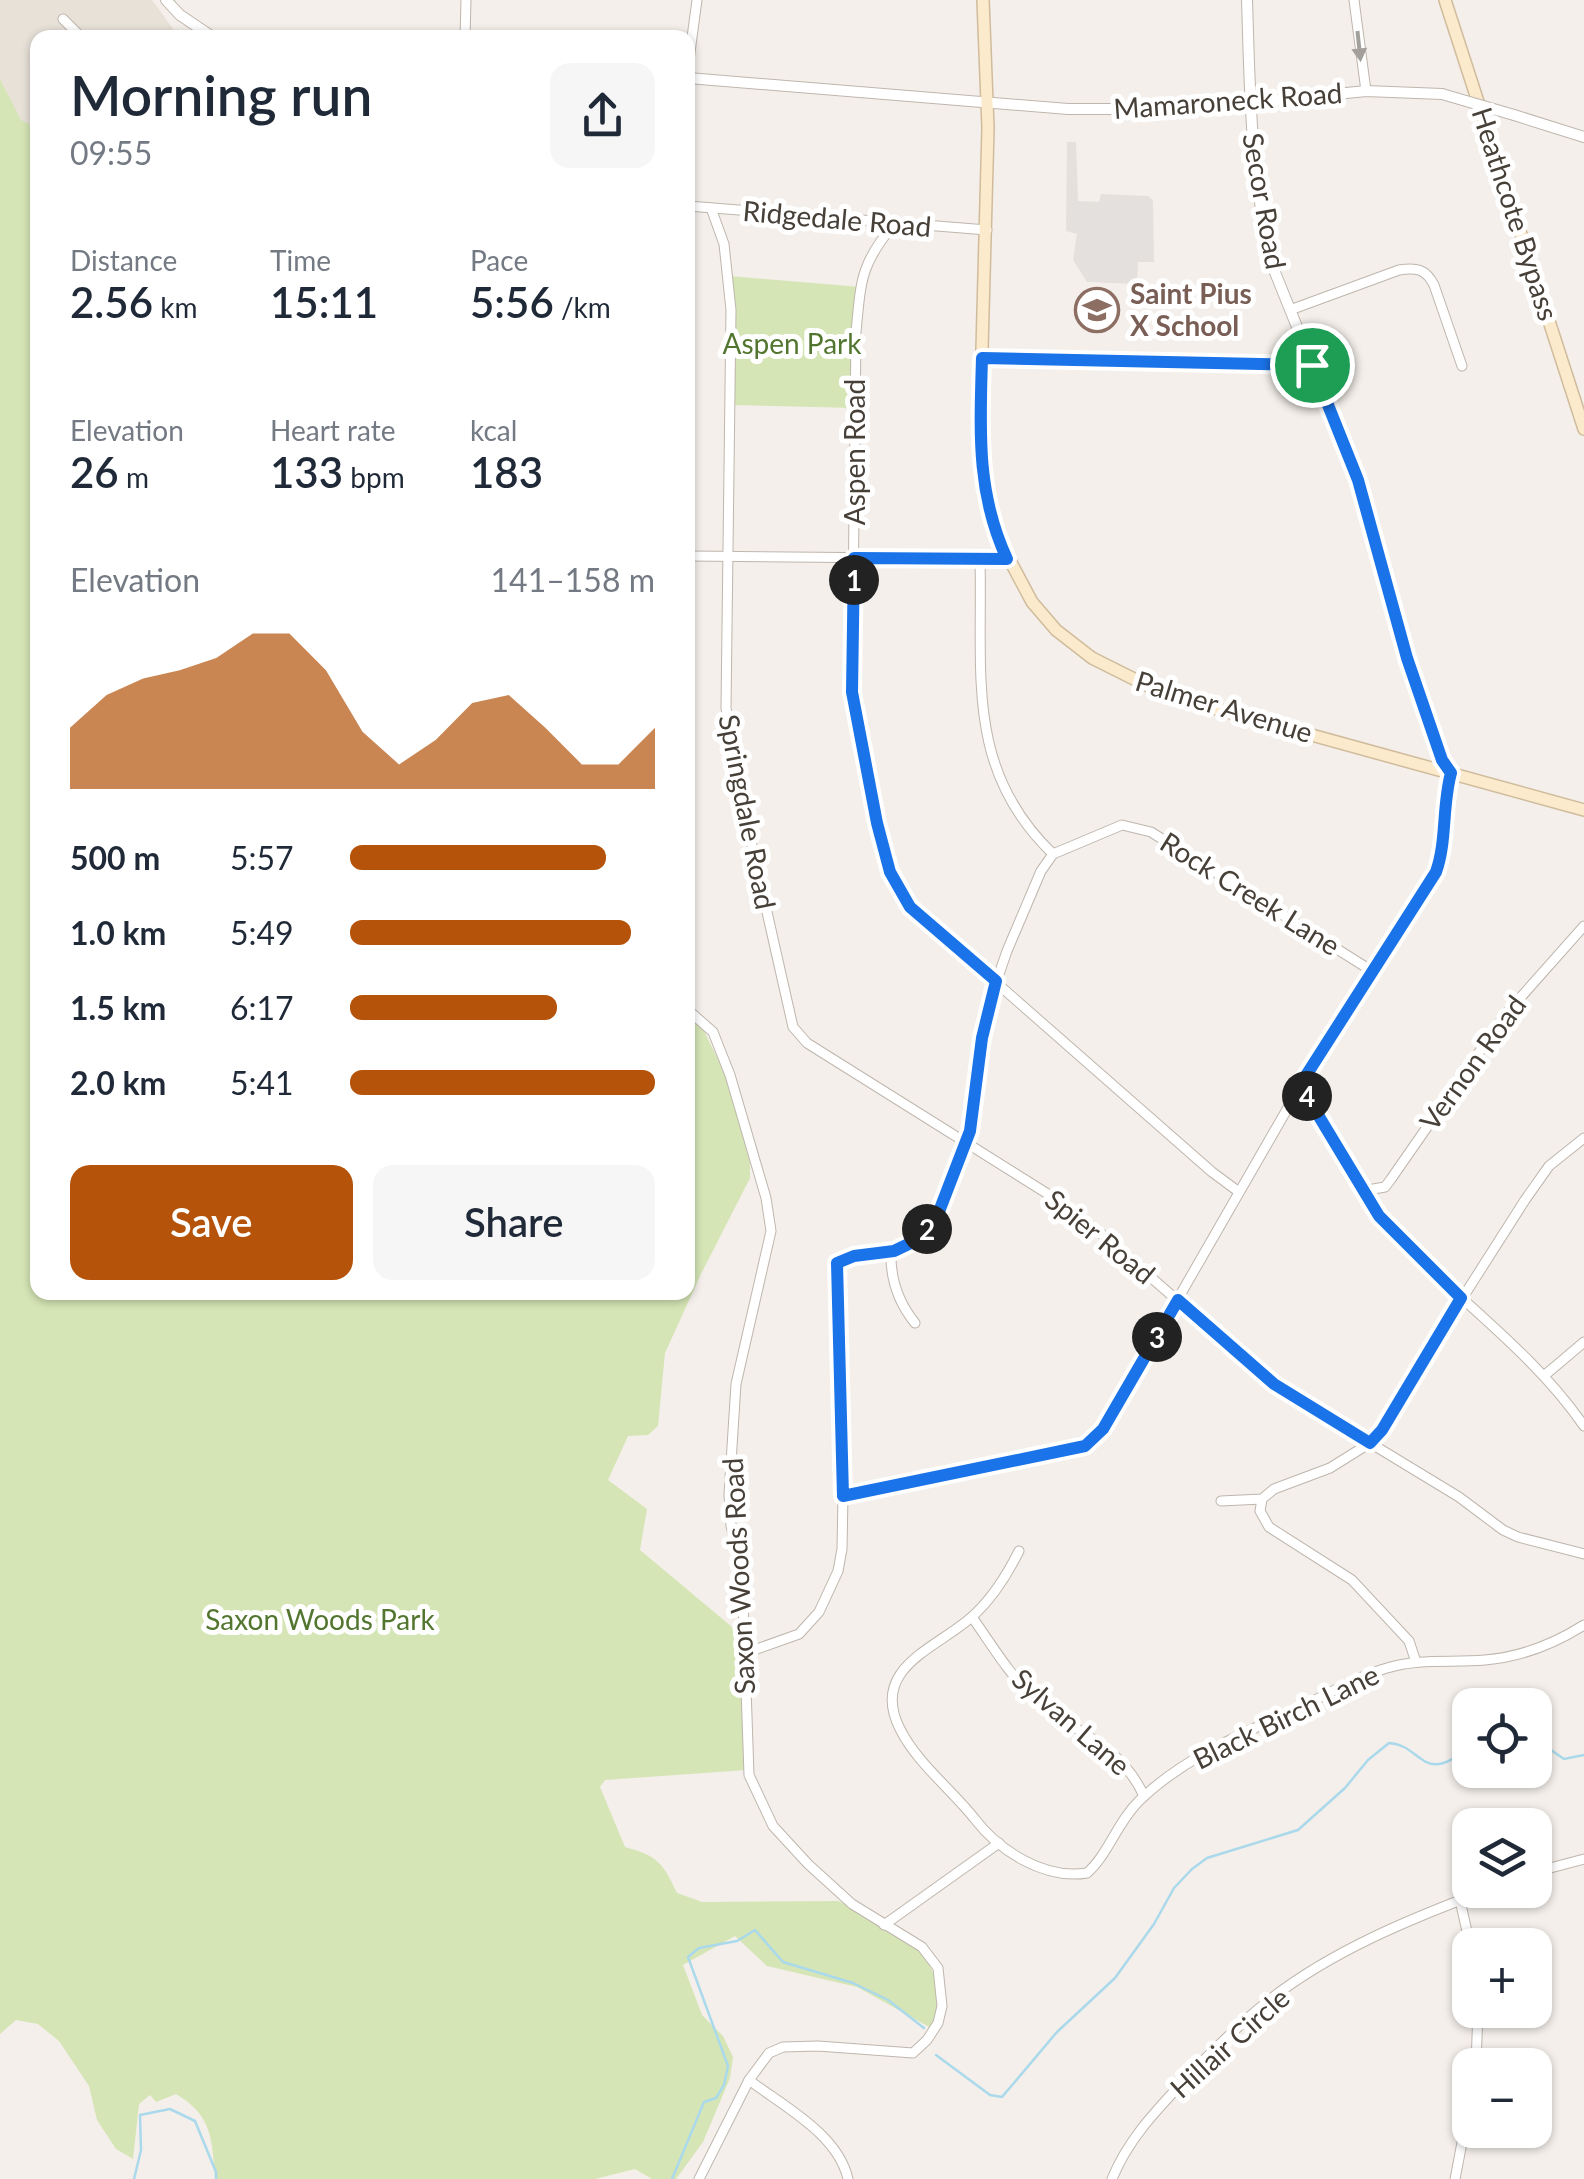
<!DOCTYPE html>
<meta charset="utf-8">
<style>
body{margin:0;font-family:Lato,sans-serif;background:#f6f6f7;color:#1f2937;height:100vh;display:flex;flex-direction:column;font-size:38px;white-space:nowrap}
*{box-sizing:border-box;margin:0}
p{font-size:32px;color:#747a83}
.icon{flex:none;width:55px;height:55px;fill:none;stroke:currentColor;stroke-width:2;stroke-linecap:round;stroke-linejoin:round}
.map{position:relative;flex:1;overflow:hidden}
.details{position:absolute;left:30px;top:30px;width:665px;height:1270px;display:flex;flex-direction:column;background:#fff;border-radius:20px;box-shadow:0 2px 8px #0004}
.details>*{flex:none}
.buttons{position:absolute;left:1452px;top:1688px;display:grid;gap:20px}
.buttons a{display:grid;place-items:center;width:100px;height:100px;border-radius:20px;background:#fff;box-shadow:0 2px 8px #0004;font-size:50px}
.pin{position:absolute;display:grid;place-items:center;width:85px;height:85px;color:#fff;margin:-42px;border:5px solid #fff;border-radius:50%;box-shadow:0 2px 10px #0007}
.km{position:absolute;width:50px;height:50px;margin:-25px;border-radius:50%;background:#222;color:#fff;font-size:28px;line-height:50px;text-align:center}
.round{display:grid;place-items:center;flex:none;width:105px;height:105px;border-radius:20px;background:#f6f6f7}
.headline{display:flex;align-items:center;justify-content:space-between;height:170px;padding:0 40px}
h1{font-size:55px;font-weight:600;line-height:75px}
.figures{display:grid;grid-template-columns:repeat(3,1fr);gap:15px;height:170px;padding:10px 40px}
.figures div{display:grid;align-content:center}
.figures b{font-size:42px;font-weight:600}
.figures small{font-size:28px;font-weight:400}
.figures p{font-size:28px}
.chart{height:280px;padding:20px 40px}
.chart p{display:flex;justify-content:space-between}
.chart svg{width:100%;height:180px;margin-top:10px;fill:#b45309;opacity:.7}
.cta{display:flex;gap:20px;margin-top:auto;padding:20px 40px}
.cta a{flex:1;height:115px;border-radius:20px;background:#b45309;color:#fff;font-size:40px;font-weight:600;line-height:115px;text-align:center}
.cta a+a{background:#f6f6f7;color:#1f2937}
ul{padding:0 40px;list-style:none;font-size:32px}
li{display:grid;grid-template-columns:160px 120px 1fr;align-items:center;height:75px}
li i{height:25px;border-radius:12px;background:#b45309}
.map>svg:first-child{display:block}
.residential{fill:#e7e1d8}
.green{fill:#d5e5b5}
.parking{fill:#e3e0de}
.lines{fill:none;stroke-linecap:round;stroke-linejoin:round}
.stream{stroke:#aad9ec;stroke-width:2.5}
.minor-casing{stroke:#bfb6ad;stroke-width:11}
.tertiary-casing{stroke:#bfb6ad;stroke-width:12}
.secondary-casing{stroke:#d0bc9c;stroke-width:14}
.minor{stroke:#fff;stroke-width:9}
.tertiary{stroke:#fff;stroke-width:10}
.secondary{stroke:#fbeacc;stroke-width:11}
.tertiary-bridge-casing{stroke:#bfb6ad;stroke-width:12;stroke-linecap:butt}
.tertiary-bridge{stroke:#fff;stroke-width:10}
.oneway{fill:#a3a09c}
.route-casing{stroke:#fff;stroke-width:20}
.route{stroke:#1a73e8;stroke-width:12}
.labels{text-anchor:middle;stroke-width:10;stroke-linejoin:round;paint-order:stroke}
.street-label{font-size:28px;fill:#474038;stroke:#fff}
.education-label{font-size:28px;font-weight:bold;fill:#785e54;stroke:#fff;text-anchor:start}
.park-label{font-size:28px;fill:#52762f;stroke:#fff}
</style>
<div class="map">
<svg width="1584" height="2179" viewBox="0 0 1584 2179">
<rect width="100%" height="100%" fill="#f4efea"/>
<polygon class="residential" points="0,0 152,0 179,37 38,38 37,152 0,79"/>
<g class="green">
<path d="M0,79L21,120L29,124L38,152V1292H688V1019L703,1029L728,1080L750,1163V1178L701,1274L665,1353L658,1426L648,1435L628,1436L608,1480L647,1509L640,1550L738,1632L746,1770L605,1780L600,1787L625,1847C658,1856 663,1863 677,1893L702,1902L838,1901L914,1937L935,1976L938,2009L931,2028L857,1987L767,1966L735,1936L683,1965L702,2015L723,2036L733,2057L730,2078L703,2142L676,2179H652L635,2169L595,2179H215C212,2140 213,2116 176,2094L156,2102L150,2095L139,2104L133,2159L116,2149L97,2120L89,2086L59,2041L38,2024L16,2020L0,2034Z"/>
<polygon points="729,276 860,287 856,408 730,405"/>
</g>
<polygon class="parking" points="1067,142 1076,142 1078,201 1099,202 1101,194 1148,196 1153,200 1154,262 1138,262 1137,284 1087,282 1073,260 1077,234 1066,231"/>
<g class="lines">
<g class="stream">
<polyline points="1535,1739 1564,1759 1584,1755"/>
<path d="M936,2055L990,2095L1002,2097L1057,2032L1115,1978L1154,1924L1174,1888L1192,1869L1207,1858L1298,1830L1345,1788L1368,1760L1389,1743C1423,1745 1422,1788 1470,1746"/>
<polyline points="134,2179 141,2150 140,2115 170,2109 195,2121 216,2172 216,2179"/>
<polyline points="672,2179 704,2102 716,2098 724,2085 728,2066 688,1957 699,1948 737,1941 755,1930 783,1962 853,1983 888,2000 924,2028"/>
</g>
<defs>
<g id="minor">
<polyline points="1354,0 1366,91"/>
<polyline points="63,19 82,38"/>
<polyline points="465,38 466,0"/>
<polyline points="688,67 697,0"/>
<polyline points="688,206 987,230"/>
<polyline points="711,208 724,244 731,310 726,708 736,775 793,1027 807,1043 1059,1201 1099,1232 1273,1384 1459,1497 1503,1530 1518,1537 1584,1554"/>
<path d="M895,223C860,264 861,281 856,332L852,692L877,823L891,872L910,907L1212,1172L1239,1192"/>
<path d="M1290,310L1399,270C1416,267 1426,269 1434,285L1462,366"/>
<polyline points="982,358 1312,365"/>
<polyline points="688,556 1007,559"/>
<path d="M980,559C983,672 964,769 1053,854"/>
<polyline points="688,1010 713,1032 730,1075 766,1198 771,1231 736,1384 729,1494 731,1526 742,1571 749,1775 773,1826 808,1864 852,1904 922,1947 938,1968 942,2006 938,2023 927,2040 913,2053 818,2046 783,2047 769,2053 749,2080 699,2179"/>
<path d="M1301,1085C1330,1135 1355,1192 1395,1234C1457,1300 1532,1351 1584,1426"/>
<polyline points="1362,1191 1385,1187 1391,1179 1505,1015 1584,926"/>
<path d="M891,1251C890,1279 898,1302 915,1323"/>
<polyline points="1545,1375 1584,1342"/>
<path d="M843,1496L1070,1452L1085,1447L1103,1429L1301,1085L1436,873C1446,841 1442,806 1451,773"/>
<polyline points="1262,1499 1260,1511 1269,1527 1352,1580 1409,1641 1416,1662"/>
<polyline points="1221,1501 1262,1499 1274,1489 1330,1468 1370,1443 1525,1200 1549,1166 1584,1138"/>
<path d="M1019,1551C1007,1575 994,1596 975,1614C941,1647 868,1666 900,1729C917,1763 951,1789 974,1818C999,1851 1045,1880 1087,1873C1108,1855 1117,1822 1140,1800C1189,1753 1251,1731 1311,1702C1336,1690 1359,1676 1387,1668C1419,1658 1452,1663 1485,1660C1521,1657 1554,1644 1584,1625"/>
<path d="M972,1617C992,1645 1009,1675 1035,1698C1075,1735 1119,1742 1144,1796"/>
<polyline points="744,1649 757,1649 799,1634 819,1612 838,1571 842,1549 843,1496 837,1263 854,1256 894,1251 917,1240 941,1209 971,1131 988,1006 1007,951 1041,871 1053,854 1122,825 1151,832 1372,971"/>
<polyline points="1535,1872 1584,1859"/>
<polyline points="1460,1900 1470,1945"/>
<polyline points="884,1925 999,1843"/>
<polyline points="1476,2065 1478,2010"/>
<path d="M749,2080C783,2106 838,2134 848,2179"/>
<path d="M1112,2179C1127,2142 1152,2115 1179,2086C1207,2056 1236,2027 1268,2001C1331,1951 1412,1918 1487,1890"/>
<polyline points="1455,2179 1470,2101"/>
</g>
<g id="tertiary">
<polyline points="166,0 180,15 214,38"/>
<path d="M1247,0C1250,92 1250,181 1274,270L1359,480L1407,658L1442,760L1451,773"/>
<polyline points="688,78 1068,109 1187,109 1366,91 1442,94"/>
<polyline points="1514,115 1584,137"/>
</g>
<g id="secondary">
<polyline points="983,0 988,128 980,423 984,495 999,540 1032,602 1056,630 1092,658 1166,695 1584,810"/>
<polyline points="1445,0 1584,429"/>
</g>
</defs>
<use href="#minor" class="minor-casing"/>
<use href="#tertiary" class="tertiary-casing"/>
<use href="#secondary" class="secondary-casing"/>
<use href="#minor" class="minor"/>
<use href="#tertiary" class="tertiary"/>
<use href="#secondary" class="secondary"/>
<defs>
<polyline id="tertiary-bridge" points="1442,94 1514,115"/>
</defs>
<use href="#tertiary-bridge" class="tertiary-bridge-casing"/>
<use href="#tertiary-bridge" class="tertiary-bridge"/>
</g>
<defs><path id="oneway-solid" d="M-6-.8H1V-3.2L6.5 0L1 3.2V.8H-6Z" transform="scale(2.5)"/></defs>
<use class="oneway" href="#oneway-solid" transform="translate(1359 46) rotate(84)"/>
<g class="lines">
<defs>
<path id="route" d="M982,358L1312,365L1358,480L1407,658L1442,760L1451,773C1442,806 1447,841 1436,872L1300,1085L1379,1216L1461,1298L1382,1430L1370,1443L1274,1384L1178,1300L1103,1429L1085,1446L843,1496L837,1263L854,1256L894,1251L917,1240L940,1209L970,1131L982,1038L996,981L910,907L890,872L877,823L852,692L854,558L1007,559C976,492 980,430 982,358Z"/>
</defs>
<use href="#route" class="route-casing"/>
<use href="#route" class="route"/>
</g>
<defs>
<symbol id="school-ring" viewBox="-11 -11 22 22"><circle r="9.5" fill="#fff" stroke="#8d6e63" stroke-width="1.5"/><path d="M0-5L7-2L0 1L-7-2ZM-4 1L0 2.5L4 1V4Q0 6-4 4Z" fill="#8d6e63"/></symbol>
</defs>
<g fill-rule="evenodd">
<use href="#school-ring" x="1072" y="285" width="50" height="50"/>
</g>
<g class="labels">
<g class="street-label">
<text transform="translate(1228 101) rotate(-4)" y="10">Mamaroneck Road</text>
<text transform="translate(1264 201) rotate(80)" y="10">Secor Road</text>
<text transform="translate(1515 214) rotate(72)" y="10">Heathcote Bypass</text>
<text transform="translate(837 219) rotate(5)" y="10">Ridgedale Road</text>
<text transform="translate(855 452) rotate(-90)" y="10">Aspen Road</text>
<text transform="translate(1224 707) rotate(17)" y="10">Palmer Avenue</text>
<text transform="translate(747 812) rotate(79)" y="10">Springdale Road</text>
<text transform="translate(1250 894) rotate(32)" y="10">Rock Creek Lane</text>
<text transform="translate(1473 1063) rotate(-54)" y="10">Vernon Road</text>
<text transform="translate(1100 1237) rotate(39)" y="10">Spier Road</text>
<text transform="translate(739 1576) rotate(-93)" y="10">Saxon Woods Road</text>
<text transform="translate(1286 1717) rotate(-26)" y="10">Black Birch Lane</text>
<text transform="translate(1071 1722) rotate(41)" y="10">Sylvan Lane</text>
<text transform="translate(1230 2043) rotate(-42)" y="10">Hillair Circle</text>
</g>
<g class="education-label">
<text x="1130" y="304">Saint Pius<tspan x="1130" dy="32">X School</tspan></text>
</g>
<g class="park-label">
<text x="792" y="354">Aspen Park</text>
<text x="320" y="1630">Saxon Woods Park</text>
</g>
</g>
</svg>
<div class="buttons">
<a><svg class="icon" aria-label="locate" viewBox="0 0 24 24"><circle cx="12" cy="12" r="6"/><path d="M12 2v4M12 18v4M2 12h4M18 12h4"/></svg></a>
<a><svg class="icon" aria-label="layers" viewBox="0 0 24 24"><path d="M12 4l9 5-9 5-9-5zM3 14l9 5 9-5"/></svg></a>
<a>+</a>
<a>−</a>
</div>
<div class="pin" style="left:1312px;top:365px;background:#1e9e55"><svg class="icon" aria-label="arrive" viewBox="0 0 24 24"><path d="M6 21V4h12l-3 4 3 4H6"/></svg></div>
<b class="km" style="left:854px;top:580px">1</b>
<b class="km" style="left:927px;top:1229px">2</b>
<b class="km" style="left:1157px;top:1337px">3</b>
<b class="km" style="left:1307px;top:1096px">4</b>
<section class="details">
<div class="headline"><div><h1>Morning run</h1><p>09:55</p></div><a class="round"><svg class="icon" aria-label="share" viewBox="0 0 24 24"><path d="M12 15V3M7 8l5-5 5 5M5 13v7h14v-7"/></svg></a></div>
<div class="figures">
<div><p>Distance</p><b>2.56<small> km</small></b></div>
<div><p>Time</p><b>15:11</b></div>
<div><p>Pace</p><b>5:56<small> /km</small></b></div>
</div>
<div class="figures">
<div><p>Elevation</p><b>26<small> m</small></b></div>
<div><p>Heart rate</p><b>133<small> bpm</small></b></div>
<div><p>kcal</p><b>183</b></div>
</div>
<div class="chart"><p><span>Elevation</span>141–158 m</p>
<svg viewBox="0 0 160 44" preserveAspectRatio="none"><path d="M0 44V29L10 21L20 17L30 15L40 12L50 6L60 6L70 15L80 30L90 38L100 32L110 23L120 21L130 29L140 38L150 38L160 29V44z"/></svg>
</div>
<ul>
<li><b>500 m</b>5:57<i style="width:84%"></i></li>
<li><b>1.0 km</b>5:49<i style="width:92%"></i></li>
<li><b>1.5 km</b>6:17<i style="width:68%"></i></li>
<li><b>2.0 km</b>5:41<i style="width:100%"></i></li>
</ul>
<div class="cta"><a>Save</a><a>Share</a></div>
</section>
</div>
